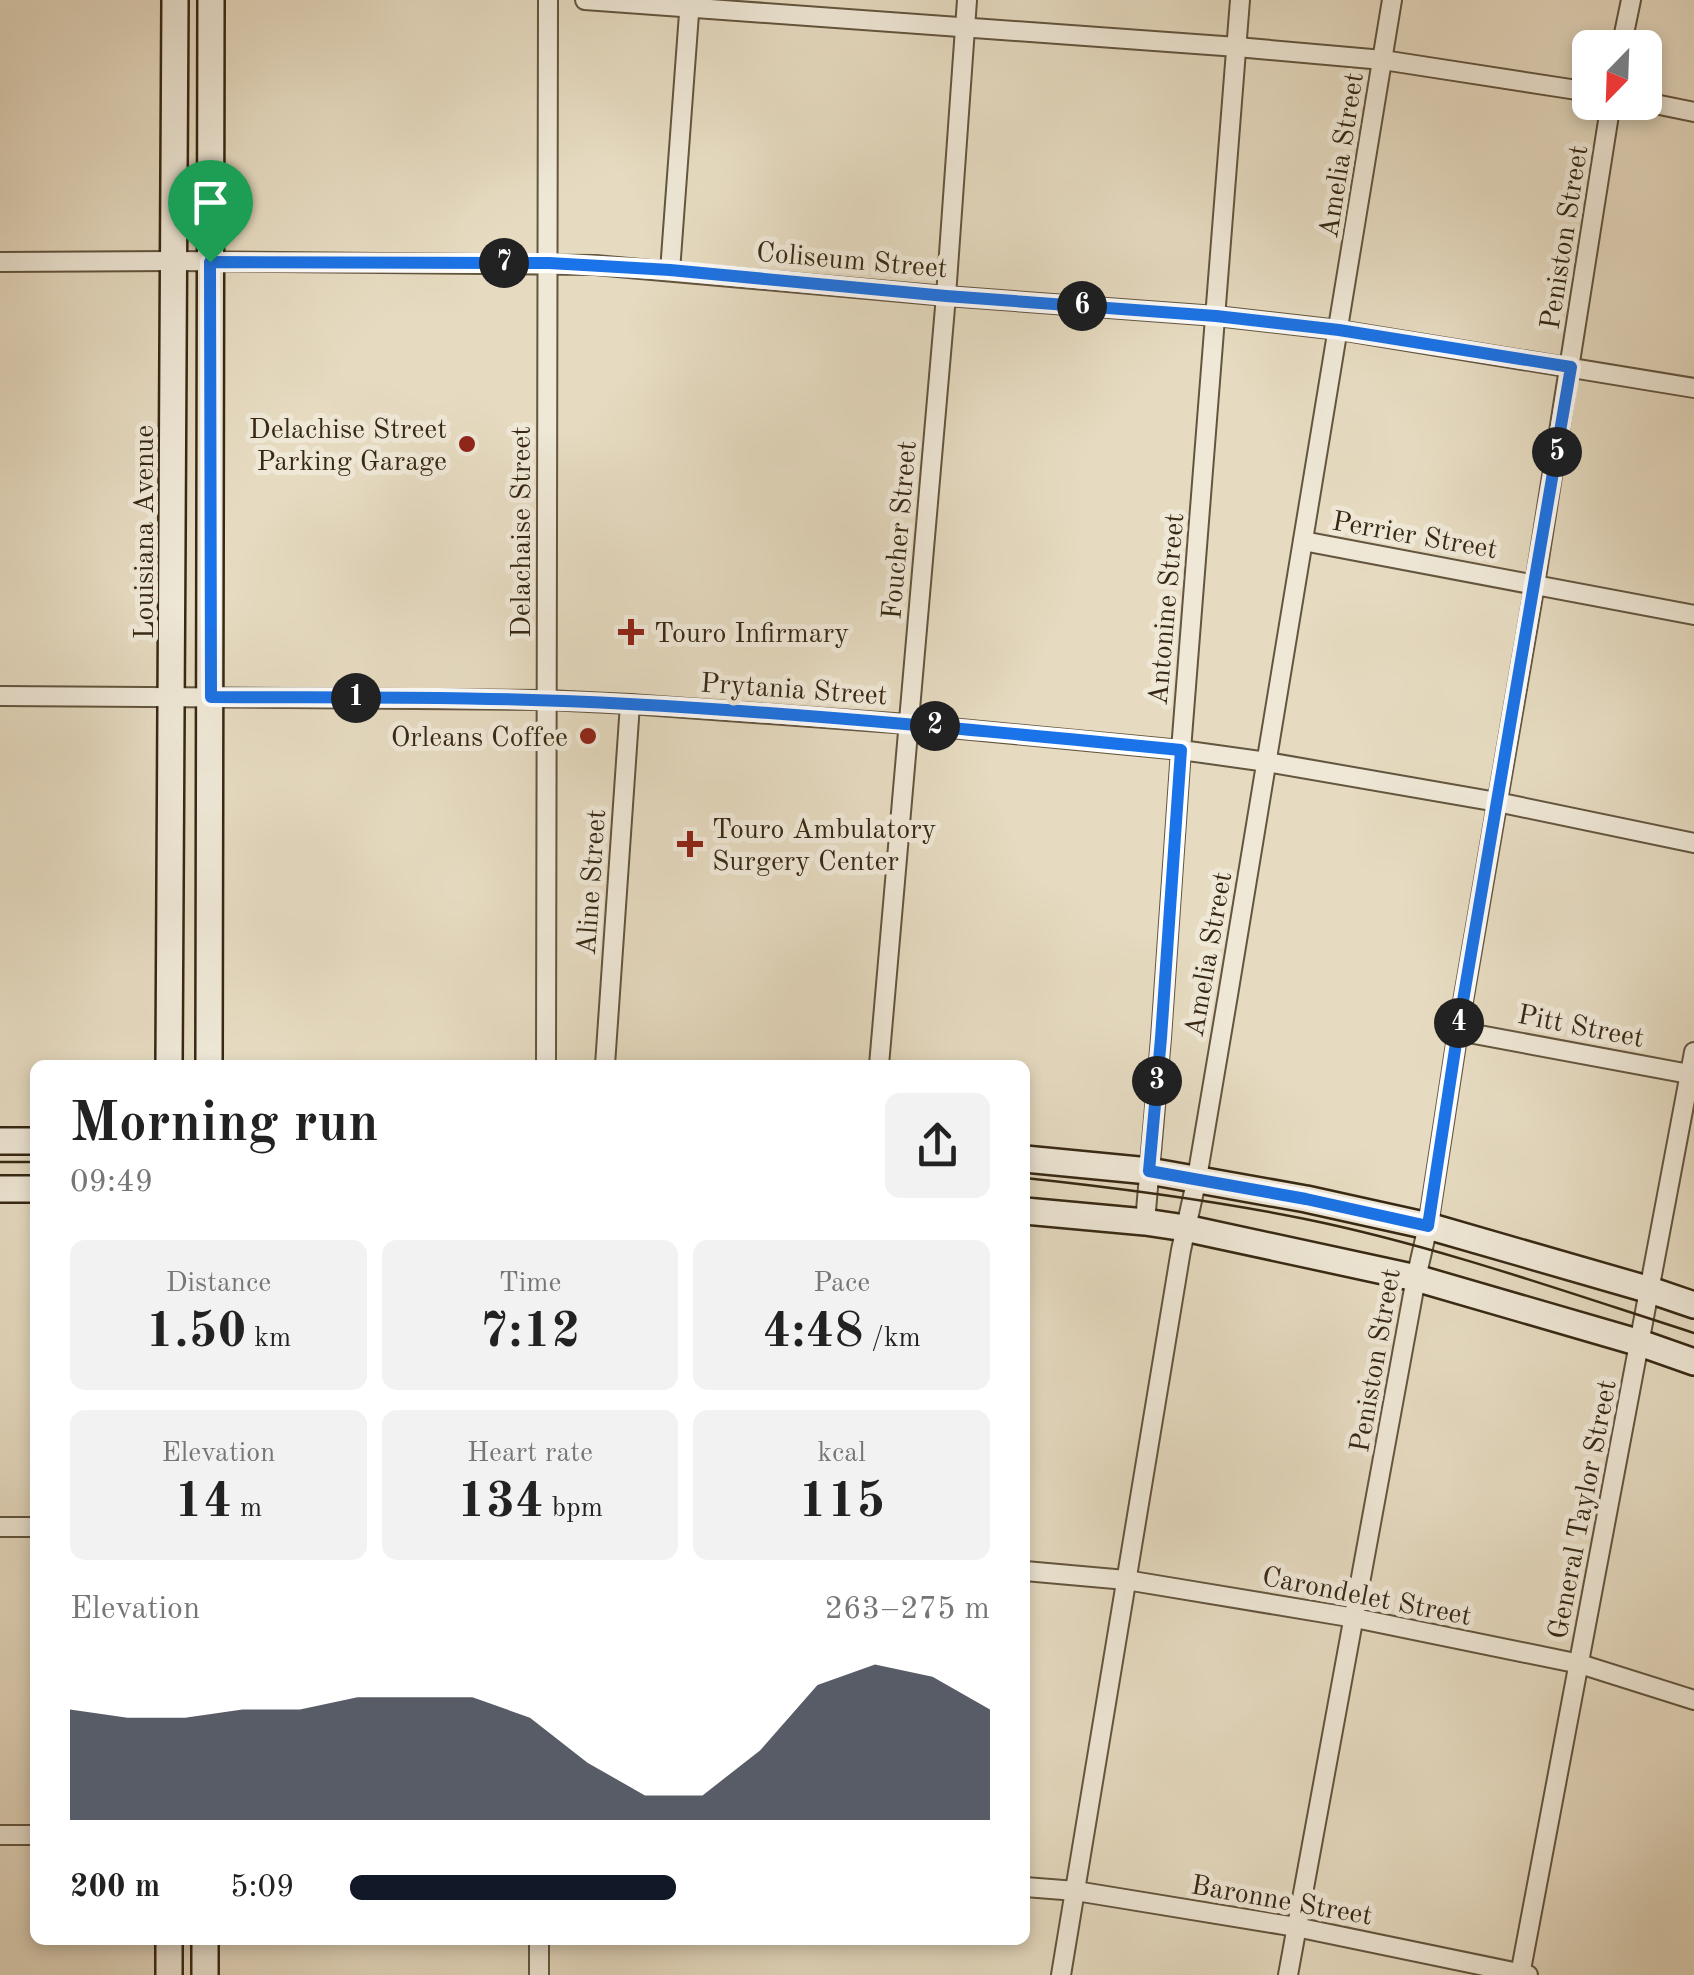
<!DOCTYPE html>
<meta charset="utf-8">
<style>
body{margin:0;font-family:"Old Standard TT",serif;background:#f2f2f2;color:#222;height:100vh;display:flex;flex-direction:column;font-size:38px;white-space:nowrap}
*{box-sizing:border-box;margin:0}
p{font-size:32px;color:#767676}
.icon{flex:none;width:55px;height:55px;fill:none;stroke:currentColor;stroke-width:2;stroke-linecap:round;stroke-linejoin:round}
.map{position:relative;flex:1;overflow:hidden}
.details{position:absolute;left:30px;top:1060px;width:1000px;height:885px;display:flex;flex-direction:column;background:#fff;border-radius:15px;box-shadow:0 5px 15px #0003}
.details>*{flex:none}
.needle{width:65px;rotate:203deg}
.controls{position:absolute;left:1572px;top:30px;display:grid;gap:20px}
.controls a{display:grid;place-items:center;width:90px;height:90px;border-radius:15px;background:#fff;box-shadow:0 5px 15px #0003;font-size:50px}
.pin{position:absolute;display:grid;place-items:center;width:85px;height:85px;color:#fff;margin:-102px -42px;border-radius:50% 50% 50% 0;rotate:-45deg;box-shadow:0 0 10px #0007}
.pin .icon{rotate:45deg}
.km{position:absolute;width:50px;height:50px;margin:-25px;border-radius:50%;background:#222;color:#fff;font-size:28px;line-height:50px;text-align:center}
.round{display:grid;place-items:center;flex:none;width:105px;height:105px;border-radius:15px;background:#f2f2f2}
.summary{display:flex;align-items:center;justify-content:space-between;height:170px;padding:0 40px}
h1{font-size:55px;font-weight:600;line-height:75px}
.figures{display:grid;grid-template-columns:repeat(3,1fr);gap:15px;height:170px;padding:10px 40px}
.figures div{display:grid;align-content:center;border-radius:15px;background:#f2f2f2;text-align:center}
.figures b{font-size:50px;font-weight:600}
.figures small{font-size:28px;font-weight:400}
.figures p{font-size:28px}
.chart{height:280px;padding:20px 40px}
.chart p{display:flex;justify-content:space-between}
.chart svg{width:100%;height:180px;margin-top:10px;fill:#111827;opacity:.7}
ul{padding:0 40px;list-style:none;font-size:32px}
li{display:grid;grid-template-columns:160px 120px 1fr;align-items:center;height:75px}
li i{height:25px;border-radius:12px;background:#111827}
.map>svg:first-child{display:block}
.lines{fill:none;stroke-linecap:round;stroke-linejoin:round}
.street-casing{stroke:#63553e;stroke-width:22}
.secondary-casing{stroke:#372813;stroke-width:30}
.street{stroke:#efe8d7;stroke-width:18}
.secondary{stroke:#efe8d7;stroke-width:25}
.tram{stroke:#372813;stroke-width:2.5}
.route-casing{stroke:#fff;stroke-width:20}
.route{stroke:#1a73e8;stroke-width:12}
.poi-dot{fill:#8f2418;stroke:#efe8d7;stroke-width:4}
.labels{text-anchor:middle;stroke-width:10;stroke-linejoin:round;paint-order:stroke}
.street-label{font-size:28px;fill:#372813;stroke:#efe8d7}
.poi-label{font-size:28px;fill:#372813;stroke:#efe8d7;text-anchor:end}
</style>
<div class="map">
<svg width="1694" height="1975" viewBox="0 0 1694 1975">
<rect width="100%" height="100%" fill="#e6dbc1"/>
<filter id="stains"><feTurbulence type="fractalNoise" baseFrequency=".002" numOctaves="4"/><feColorMatrix values="0 0 0 0 .2 0 0 0 0 .09 0 0 0 0 .02 0 0 0 .5 -.17"/></filter>
<radialGradient id="worn" r=".72"><stop offset=".6" stop-color="#630" stop-opacity="0"/><stop offset="1" stop-color="#630" stop-opacity=".3"/></radialGradient>
<g class="lines">
<defs>
<g id="street">
<polyline points="585,0 1237,47 1383,60 1590,92"/>
<polyline points="1621,48 1631,0"/>
<polyline points="1645,102 1694,112"/>
<polyline points="0,262 174,261 595,265 946,296 1216,316 1339,330 1694,388"/>
<polyline points="670,271 690,0"/>
<polyline points="1303,541 1694,615"/>
<polyline points="0,696 547,700 630,704 908,724 1181,750 1267,762 1497,802 1694,843"/>
<polyline points="1458,1031 1694,1075"/>
<polyline points="546,1065 548,0"/>
<polyline points="605,1065 630,704"/>
<polyline points="879,1065 946,296 967,0"/>
<polyline points="1145,1222 1161,1038 1181,750 1240,0"/>
<polyline points="0,1527 35,1527"/>
<polyline points="1025,1571 1126,1580 1355,1618 1580,1664 1694,1700"/>
<polyline points="0,1835 35,1835"/>
<polyline points="1025,1887 1076,1891 1296,1927 1528,1975"/>
<polyline points="539,1940 539,1975"/>
<polyline points="1061,1975 1181,1250 1197,1178 1228,995 1392,0"/>
<polyline points="1288,1975 1416,1278 1428,1226 1458,1031 1535,584 1611,102"/>
<polyline points="1520,1975 1694,1052"/>
</g>
<g id="secondary">
<polyline points="169,1065 175,0"/>
<polyline points="209,1065 211,0"/>
<polyline points="0,1141 35,1141"/>
<polyline points="1025,1159 1149,1171 1306,1199 1428,1226 1650,1290 1694,1305"/>
<polyline points="0,1189 35,1189"/>
<polyline points="1025,1211 1145,1222 1185,1228 1416,1278 1640,1343 1694,1362"/>
<polyline points="205,1940 205,1975"/>
<polyline points="169,1975 169,1940"/>
</g>
</defs>
<use href="#street" class="street-casing"/>
<use href="#secondary" class="secondary-casing"/>
<use href="#street" class="street"/>
<use href="#secondary" class="secondary"/>
<g class="tram">
<polyline points="0,1162 35,1162"/>
<path d="M1025,1178C1119,1188 1212,1200 1305,1219C1437,1246 1566,1292 1694,1333"/>
</g>
</g>
<g class="lines">
<defs>
<path id="route" d="M210,262L549,263L670,270L946,296L1216,316L1339,330L1571,367L1458,1030L1428,1226L1306,1199L1149,1171L1161,1038L1181,750C997,732 813,714 629,704C490,696 350,698 211,697Z"/>
</defs>
<use href="#route" class="route-casing"/>
<use href="#route" class="route"/>
</g>
<g class="poi-dot">
<circle cx="467" cy="444" r="10"/>
<path d="M626 617h10v10h10v10h-10v10h-10v-10h-10v-10h10z"/>
<circle cx="588" cy="736" r="10"/>
<path d="M685 829h10v10h10v10h-10v10h-10v-10h-10v-10h10z"/>
</g>
<g class="labels">
<g class="street-label">
<text transform="translate(1340 155) rotate(-81)" y="10">Amelia Street</text>
<text transform="translate(1563 237) rotate(-81)" y="10">Peniston Street</text>
<text transform="translate(852 259) rotate(5)" y="10">Coliseum Street</text>
<text transform="translate(898 530) rotate(-85)" y="10">Foucher Street</text>
<text transform="translate(143 532) rotate(-90)" y="10">Louisiana Avenue</text>
<text transform="translate(520 532) rotate(-90)" y="10">Delachaise Street</text>
<text transform="translate(1415 534) rotate(10)" y="10">Perrier Street</text>
<text transform="translate(1165 609) rotate(-85)" y="10">Antonine Street</text>
<text transform="translate(794 688) rotate(4)" y="10">Prytania Street</text>
<text transform="translate(590 882) rotate(-86)" y="10">Aline Street</text>
<text transform="translate(1207 954) rotate(-80)" y="10">Amelia Street</text>
<text transform="translate(1581 1025) rotate(11)" y="10">Pitt Street</text>
<text transform="translate(1374 1360) rotate(-80)" y="10">Peniston Street</text>
<text transform="translate(1581 1509) rotate(-79)" y="10">General Taylor Street</text>
<text transform="translate(1367 1595) rotate(11)" y="10">Carondelet Street</text>
<text transform="translate(1282 1899) rotate(10)" y="10">Baronne Street</text>
</g>
<g class="poi-label">
<text x="447" y="438">Delachise Street<tspan x="447" dy="32">Parking Garage</tspan></text>
<text x="654" y="642" text-anchor="start">Touro Infirmary</text>
<text x="568" y="746">Orleans Coffee</text>
<text x="712" y="838" text-anchor="start">Touro Ambulatory<tspan x="712" dy="32">Surgery Center</tspan></text>
</g>
</g>
<rect width="100%" height="100%" filter="url(#stains)"/>
<rect width="100%" height="100%" fill="url(#worn)"/>
</svg>
<div class="controls">
<a><svg class="needle" viewBox="-14 -14 28 28"><path d="M0-13l5 13h-10z" fill="#e53935"/><path d="M0 13l5-13h-10z" fill="#767676"/></svg></a>
</div>
<div class="pin" style="left:210px;top:262px;background:#1e9e55"><svg class="icon" aria-label="arrive" viewBox="0 0 24 24"><path d="M6 21V4h12l-3 4 3 4H6"/></svg></div>
<b class="km" style="left:356px;top:698px">1</b>
<b class="km" style="left:935px;top:726px">2</b>
<b class="km" style="left:1157px;top:1081px">3</b>
<b class="km" style="left:1459px;top:1023px">4</b>
<b class="km" style="left:1557px;top:452px">5</b>
<b class="km" style="left:1082px;top:306px">6</b>
<b class="km" style="left:504px;top:263px">7</b>
<section class="details">
<div class="summary"><div><h1>Morning run</h1><p>09:49</p></div><a class="round"><svg class="icon" aria-label="share" viewBox="0 0 24 24"><path d="M12 15V3M7 8l5-5 5 5M5 13v7h14v-7"/></svg></a></div>
<div class="figures">
<div><p>Distance</p><b>1.50<small> km</small></b></div>
<div><p>Time</p><b>7:12</b></div>
<div><p>Pace</p><b>4:48<small> /km</small></b></div>
</div>
<div class="figures">
<div><p>Elevation</p><b>14<small> m</small></b></div>
<div><p>Heart rate</p><b>134<small> bpm</small></b></div>
<div><p>kcal</p><b>115</b></div>
</div>
<div class="chart"><p><span>Elevation</span>263–275 m</p>
<svg viewBox="0 0 160 44" preserveAspectRatio="none"><path d="M0 44V17L10 19L20 19L30 17L40 17L50 14L60 14L70 14L80 19L90 30L100 38L110 38L120 27L130 11L140 6L150 9L160 17V44z"/></svg>
</div>
<ul>
<li><b>200 m</b>5:09<i style="width:51%"></i></li>
</ul>
</section>
</div>
